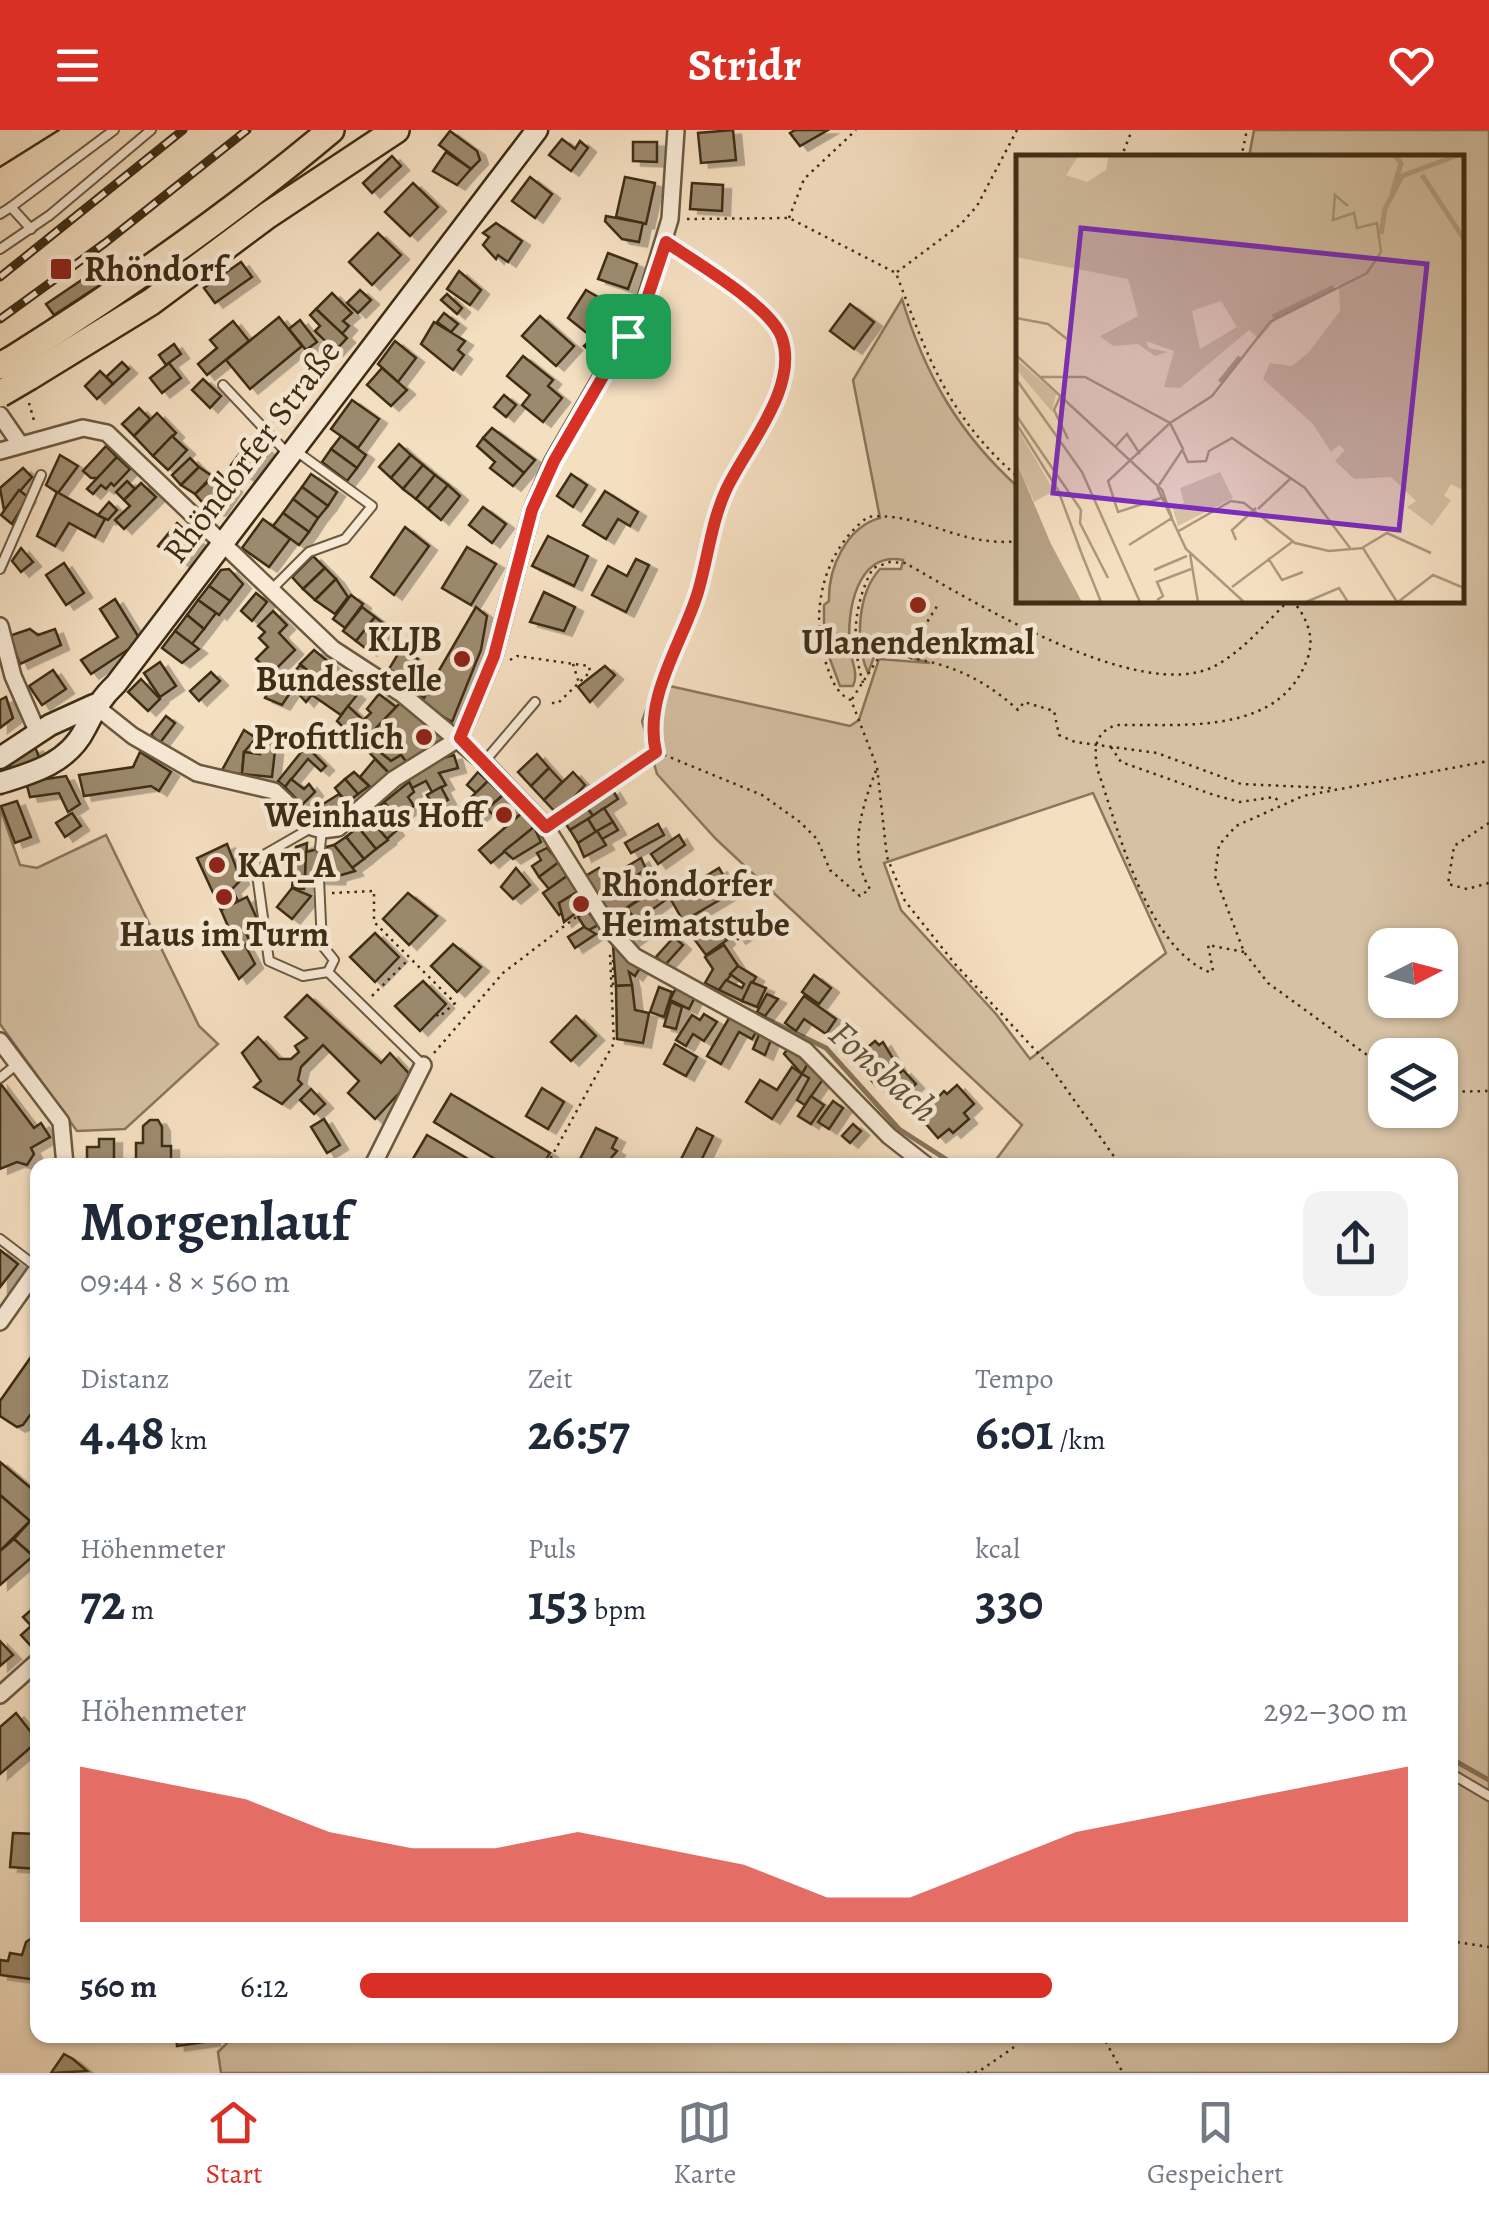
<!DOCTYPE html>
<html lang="de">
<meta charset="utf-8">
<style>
body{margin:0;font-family:Alegreya,serif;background:#f2f2f3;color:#1f2937;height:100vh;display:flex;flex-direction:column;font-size:38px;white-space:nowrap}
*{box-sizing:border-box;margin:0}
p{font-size:32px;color:#747a83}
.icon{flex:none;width:55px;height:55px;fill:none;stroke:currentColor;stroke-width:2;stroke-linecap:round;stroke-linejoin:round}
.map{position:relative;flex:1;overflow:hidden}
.sheet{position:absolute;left:30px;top:1028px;width:1428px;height:885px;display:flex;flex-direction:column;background:#fff;border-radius:20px;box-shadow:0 2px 8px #0004}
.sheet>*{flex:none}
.needle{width:65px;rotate:84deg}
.buttons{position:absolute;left:1368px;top:798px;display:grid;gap:20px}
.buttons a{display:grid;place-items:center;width:90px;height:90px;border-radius:20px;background:#fff;box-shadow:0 2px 8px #0004;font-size:50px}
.pin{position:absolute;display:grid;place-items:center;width:85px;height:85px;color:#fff;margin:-42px;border-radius:20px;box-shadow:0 5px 15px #0006}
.round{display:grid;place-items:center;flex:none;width:105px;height:105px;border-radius:20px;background:#f2f2f3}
.headline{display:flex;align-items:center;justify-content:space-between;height:170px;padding:0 50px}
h1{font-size:55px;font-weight:700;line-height:75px}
.stats{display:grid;grid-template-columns:repeat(3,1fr);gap:15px;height:170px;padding:10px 50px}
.stats div{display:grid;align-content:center}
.stats b{font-size:50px;font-weight:700}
.stats small{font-size:28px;font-weight:400}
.stats p{font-size:28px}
.chart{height:280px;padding:20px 50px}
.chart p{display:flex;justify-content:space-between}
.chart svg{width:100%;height:180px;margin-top:10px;fill:#d93025;opacity:.7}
ul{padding:0 50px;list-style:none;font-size:32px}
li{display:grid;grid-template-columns:160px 120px 1fr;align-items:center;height:75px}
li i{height:25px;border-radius:12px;background:#d93025}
header{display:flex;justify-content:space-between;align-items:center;height:130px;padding:0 50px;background:#d93025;color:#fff;font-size:45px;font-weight:700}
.dock{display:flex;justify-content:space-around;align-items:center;height:140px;border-top:2px solid #e0e1e3;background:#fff;font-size:28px;color:#747a83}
.dock a{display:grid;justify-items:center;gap:5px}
.dock .active{color:#d93025}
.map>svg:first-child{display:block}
.green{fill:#d6c1a4;stroke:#8a775c;stroke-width:2.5;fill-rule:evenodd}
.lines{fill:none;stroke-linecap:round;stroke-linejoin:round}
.stream{stroke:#877358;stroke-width:5}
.building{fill:#9d8a6e;stroke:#3e2d14;stroke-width:2.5;filter:url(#shadow)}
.service-casing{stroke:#6c5a3f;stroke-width:12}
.minor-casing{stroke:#6c5a3f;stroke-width:20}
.secondary-casing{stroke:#3e2d14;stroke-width:25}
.trunk-casing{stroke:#3e2d14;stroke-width:30}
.path{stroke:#3e2d14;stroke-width:2.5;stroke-dasharray:2.5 5;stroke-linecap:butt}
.service{stroke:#f8ead7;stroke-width:8}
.minor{stroke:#f8ead7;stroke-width:15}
.secondary{stroke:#f8ead7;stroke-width:20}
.trunk{stroke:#f5dfc1;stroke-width:25}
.tram{stroke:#3e2d14;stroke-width:2.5}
.rail-casing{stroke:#3e2d14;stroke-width:9}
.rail{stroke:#f8ead7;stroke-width:5;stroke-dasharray:15;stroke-linecap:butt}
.trunk-bridge-casing{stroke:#3e2d14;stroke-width:30;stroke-linecap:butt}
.trunk-bridge{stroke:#f5dfc1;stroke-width:25}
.route-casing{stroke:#fff;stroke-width:20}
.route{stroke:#d93025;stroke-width:12}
.poi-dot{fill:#8f2418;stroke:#f8ead7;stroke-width:4}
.labels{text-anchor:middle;stroke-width:9;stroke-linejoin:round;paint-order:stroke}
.poi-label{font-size:35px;font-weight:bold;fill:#3e2d14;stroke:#f8ead7;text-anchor:start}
.street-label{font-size:35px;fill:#3e2d14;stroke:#f8ead7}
.water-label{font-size:38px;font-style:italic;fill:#625036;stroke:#f8ead7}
.inset-river{fill:none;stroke:#b7a286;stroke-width:5}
.inset-road{fill:none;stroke:#ac987c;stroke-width:2.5}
.view{fill:#7b2cbf;fill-opacity:0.15;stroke:#7b2cbf;stroke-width:5}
.inset-edge{fill:none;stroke:#3e2d14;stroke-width:5}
</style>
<header><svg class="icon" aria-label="menu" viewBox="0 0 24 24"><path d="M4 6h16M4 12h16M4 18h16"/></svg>Stridr<svg class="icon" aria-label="heart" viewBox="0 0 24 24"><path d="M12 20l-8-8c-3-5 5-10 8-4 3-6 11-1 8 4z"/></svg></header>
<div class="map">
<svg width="1489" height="1943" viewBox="0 0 1489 1943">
<defs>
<filter id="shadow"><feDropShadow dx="8" dy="4.5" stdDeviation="0" flood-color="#0004"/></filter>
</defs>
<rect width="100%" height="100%" fill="#f5dfc1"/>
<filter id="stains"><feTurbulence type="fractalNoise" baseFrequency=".002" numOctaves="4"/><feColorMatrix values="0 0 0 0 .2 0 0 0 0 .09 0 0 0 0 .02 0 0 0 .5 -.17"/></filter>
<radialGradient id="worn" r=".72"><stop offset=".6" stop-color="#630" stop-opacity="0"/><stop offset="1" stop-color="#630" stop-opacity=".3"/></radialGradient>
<g class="green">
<path d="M1254,0H1489V1943H221L218,1922L235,1905H1450V1035H992L1022,995L716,709L657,644L642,591L656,553L850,596L859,590L879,529L930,533L889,522L874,527L868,543C855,513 857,464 880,439H901L903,430C857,420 846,482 850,517C851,532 859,543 853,556H840L824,513V475L829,471C828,439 846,397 880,388L853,250L902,169C925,245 959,304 1019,358V470H1462V28L1249,27ZM1093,663L1166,823L1030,929L996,884L901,780L884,733ZM1385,815H1440V870H1385ZM1385,925H1440V980H1385Z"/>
<polygon points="0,678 20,735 37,738 106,705 199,896 218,914 125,999 77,1001 0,894"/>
</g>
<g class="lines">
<g class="stream">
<polyline points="744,878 826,918 899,999 955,1035"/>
<polyline points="1450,1628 1489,1650"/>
</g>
</g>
<g class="building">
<polygon points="733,0 736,30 701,33 698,3"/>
<polygon points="795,0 828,0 800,16 790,3"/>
<polygon points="450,1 477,21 480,30 471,39 439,15"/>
<polygon points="562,9 575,19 580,11 588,18 571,41 549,25"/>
<polygon points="633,12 657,12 657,32 633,31"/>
<polygon points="446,22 471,39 457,55 433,41"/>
<polygon points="392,26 401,36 372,63 363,53"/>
<polygon points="530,47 552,64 535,88 512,71"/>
<polygon points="625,47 655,53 646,94 616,87"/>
<polygon points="413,53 438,77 410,106 385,82"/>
<polygon points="692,53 723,55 722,81 690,79"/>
<polygon points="606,86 643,93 639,112 622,109 605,91"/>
<polygon points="496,93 522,111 508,132 498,125 496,129 483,115 489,107 483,103"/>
<polygon points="378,103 401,125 372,155 349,132"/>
<polygon points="608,123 637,134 628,159 598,149"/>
<polygon points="241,132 252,147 215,173 204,158"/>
<polygon points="459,141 481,160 470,175 447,159"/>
<polygon points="92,143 100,155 54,185 46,174"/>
<polygon points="360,160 371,170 358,183 347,173"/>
<polygon points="586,160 618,179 598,212 568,188"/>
<polygon points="332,163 352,183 343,191 349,196 342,204 316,179"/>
<polygon points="447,164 462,178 457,184 441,170"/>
<polygon points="850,174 874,192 854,219 830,201"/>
<polygon points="316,179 347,208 335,221 315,201 320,196 310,185"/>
<polygon points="444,183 458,194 451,202 437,192"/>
<polygon points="540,186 574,216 556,236 522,206"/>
<polygon points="279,187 302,216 250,259 226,230"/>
<polygon points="300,190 317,212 306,220 289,199"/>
<polygon points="233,191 249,211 207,245 198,234 217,218 210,210"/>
<polygon points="434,192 465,211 458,220 464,225 453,240 421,214"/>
<polygon points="591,209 603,217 595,226 584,216"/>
<polygon points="395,211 416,228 398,252 378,234"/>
<polygon points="174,214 181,224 166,235 159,225"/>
<polygon points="523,226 553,250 548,256 562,268 543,292 522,275 530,265 507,246"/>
<polygon points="122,232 129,239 113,254 106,247"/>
<polygon points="169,233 181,248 162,263 150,248"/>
<polygon points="382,238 407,260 391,276 367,255"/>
<polygon points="100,241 113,254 97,269 85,256"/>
<polygon points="203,249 221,266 210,278 192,260"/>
<polygon points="504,265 516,275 506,287 494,277"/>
<polygon points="352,270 379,289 358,318 331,299"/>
<polygon points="139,278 150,289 134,306 122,294"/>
<polygon points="157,283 176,303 153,326 134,306"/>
<polygon points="492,298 535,330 524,343 483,308"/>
<polygon points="172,306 187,320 168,340 153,326"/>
<polygon points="341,306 366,325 357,338 331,319"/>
<polygon points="483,308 524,343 513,356 490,338 495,332 477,316"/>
<polygon points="255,312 266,320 246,346 231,335 246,315 250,318"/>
<polygon points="399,314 411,325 391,348 379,337"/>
<polygon points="106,316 117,327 98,348 91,348 83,341"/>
<polygon points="331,319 357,338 347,351 322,332"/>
<polygon points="60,325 78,336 58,363 46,355"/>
<polygon points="411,325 423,335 403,359 391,348"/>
<polygon points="117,327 130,339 114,356 111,353 106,359 101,355 93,364 87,359"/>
<polygon points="190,328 199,337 181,355 172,345"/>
<polygon points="423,335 435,345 416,369 403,359"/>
<polygon points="199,337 212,346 195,364 181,355"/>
<polygon points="23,338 32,347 4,380 0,358"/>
<polygon points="218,342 234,358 218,381 209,380 195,364"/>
<polygon points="311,344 337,362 328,376 302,357"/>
<polygon points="571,344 587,355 573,377 557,366"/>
<polygon points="435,345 448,355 428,379 416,369"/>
<polygon points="127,351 135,359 124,370 116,362"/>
<polygon points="141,353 156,367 124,399 115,390 130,376 124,370"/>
<polygon points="448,355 460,366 441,390 428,379"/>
<polygon points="302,357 328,376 318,388 293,369"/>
<polygon points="19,360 28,367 12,394 1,385"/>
<polygon points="605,361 638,382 630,396 618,389 606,409 583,395"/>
<polygon points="57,362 105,389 95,407 69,393 55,416 37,406"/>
<polygon points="293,369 318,388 309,402 283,383"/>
<polygon points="109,372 117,380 108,390 98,385"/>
<polygon points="483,377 506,394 492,413 469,395"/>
<polygon points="283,383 309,402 299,415 273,396"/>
<polygon points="263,389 290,409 269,437 242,418"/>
<polygon points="177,393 199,413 183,433 158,416"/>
<polygon points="405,397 429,416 394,465 371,447"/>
<polygon points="548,406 588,426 574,456 532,436"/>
<polygon points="467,417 496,434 471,475 442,458"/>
<polygon points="21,418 33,432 21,442 12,431"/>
<polygon points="313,426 325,438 303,459 292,447"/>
<polygon points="636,429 649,435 626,482 592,465 608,436 627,446"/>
<polygon points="64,433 84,463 66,475 46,445"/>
<polygon points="325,438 336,449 315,470 303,459"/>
<polygon points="229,439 243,454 230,471 209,456 221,440"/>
<polygon points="336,449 348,467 335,484 315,470"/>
<polygon points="209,456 230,471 219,485 198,470"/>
<polygon points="544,462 575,477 564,501 530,492"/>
<polygon points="256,463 267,472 252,491 241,481"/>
<polygon points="351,465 363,474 345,498 333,489"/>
<polygon points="115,469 141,511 91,544 81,530 118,507 100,479"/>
<polygon points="198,470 216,483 204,499 187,485"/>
<polygon points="362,477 375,487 356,511 343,501"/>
<polygon points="476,477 487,486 481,520 452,592 420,573"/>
<polygon points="273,481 287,495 279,503 295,520 271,544 256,529 268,517 259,508 265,502 258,496"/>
<polygon points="187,485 204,499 192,514 175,501"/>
<polygon points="375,487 387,496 369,521 356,511"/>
<polygon points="30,499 38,505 55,499 61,515 20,534 9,506"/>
<polygon points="175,501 199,519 182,533 162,518"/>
<polygon points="401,519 418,529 415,536 436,548 424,568 399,553 402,547 389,539"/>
<polygon points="314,520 331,534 319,550 300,534"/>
<polygon points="160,532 176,556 160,567 144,543"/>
<polygon points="300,535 322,552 306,572 287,551"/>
<polygon points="605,536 615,545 590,572 578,557"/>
<polygon points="53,540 66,559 42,575 29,556"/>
<polygon points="211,542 220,551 199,571 190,561"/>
<polygon points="329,543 357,565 341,585 312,565"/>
<polygon points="141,549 160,569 148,581 128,562"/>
<polygon points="276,549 289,554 292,560 282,575 265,568"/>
<polygon points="379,564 396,577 361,614 349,603 371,583 367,579"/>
<polygon points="6,567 13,588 0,598 0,570"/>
<polygon points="402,571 449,605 439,615 407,633 401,625 391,631 365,610"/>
<polygon points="348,576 361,588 349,603 337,591"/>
<polygon points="166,586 175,593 160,613 151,605"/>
<polygon points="244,600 256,608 244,622 242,644 221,642"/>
<polygon points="365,610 391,631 401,625 407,633 390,644 361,614"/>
<polygon points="262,611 276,612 272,647 242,644 244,622 260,624"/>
<polygon points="306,616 326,636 321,641 308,629 285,657 278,651"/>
<polygon points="35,617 41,632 11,639 9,631 16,624"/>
<polygon points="140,622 171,642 159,661 151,656 84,666 79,645 133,637"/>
<polygon points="537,624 549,638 531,656 518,642"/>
<polygon points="454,625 458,638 439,643 446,655 432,662 426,651 412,658 407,647 432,631"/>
<polygon points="375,629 390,644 372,659 360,647"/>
<polygon points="549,638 562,652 544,670 531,656"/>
<polygon points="354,642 369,656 358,664 345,649"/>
<polygon points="478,642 488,651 476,663 467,655"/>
<polygon points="573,642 585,655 558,685 544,670"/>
<polygon points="66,646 80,674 68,682 59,663 30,667 26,652"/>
<polygon points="291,649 304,659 309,654 315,662 302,675 285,657"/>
<polygon points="345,649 358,664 347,673 335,658"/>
<polygon points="488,651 503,665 471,693 458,680"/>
<polygon points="409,652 414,662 408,667 414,676 397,688 384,672"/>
<polygon points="441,657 448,670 434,677 427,665"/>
<polygon points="612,659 618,669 593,686 586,676"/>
<polygon points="339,664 347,673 329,688 312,681"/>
<polygon points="503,665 523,682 506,697 487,679"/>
<polygon points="17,671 31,707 15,713 1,676"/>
<polygon points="384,672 397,688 390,693 396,701 387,709 368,686"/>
<polygon points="586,676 593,686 570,700 563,690"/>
<polygon points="604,678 613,692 596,702 588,689"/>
<polygon points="523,682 534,697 491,733 479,720"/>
<polygon points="72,683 81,696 65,707 56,693"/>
<polygon points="369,688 388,710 376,719 358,697"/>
<polygon points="588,689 596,702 578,713 570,700"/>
<polygon points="613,692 618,700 602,709 597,701"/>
<polygon points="658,694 664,705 631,723 625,713"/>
<polygon points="358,697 376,719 364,729 346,707"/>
<polygon points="534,697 541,712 513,729 504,721"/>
<polygon points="597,701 606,715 584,727 578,713"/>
<polygon points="679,705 685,715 658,734 651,724"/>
<polygon points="346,707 364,729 352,738 334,715"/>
<polygon points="307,713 304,759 292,758 296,717"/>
<polygon points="227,714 241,750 232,759 238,771 221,780 197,728"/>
<polygon points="334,715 355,741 338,746 337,750 305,749 306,722"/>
<polygon points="547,718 559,732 539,747 532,736 541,730 537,723"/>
<polygon points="641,728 646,739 601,771 584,747 599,738 606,749"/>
<polygon points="559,732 567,746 549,759 539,747"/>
<polygon points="516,738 530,755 513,769 501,757"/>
<polygon points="719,738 733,762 694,785 697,790 686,796 670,768"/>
<polygon points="646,739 658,756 626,778 643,803 629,813 601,771"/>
<polygon points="567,746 577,762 559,773 563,782 559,785 543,763"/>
<polygon points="659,757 667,769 636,791 627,778"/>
<polygon points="292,758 311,766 292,789 277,777"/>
<polygon points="577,762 585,776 564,792 559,773"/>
<polygon points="408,763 437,786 409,815 383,789"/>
<polygon points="247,767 259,793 233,808 221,780"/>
<polygon points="587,780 598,795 587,801 578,787"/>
<polygon points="749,787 756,797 738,809 731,799"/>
<polygon points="255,795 262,808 251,814 245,801"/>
<polygon points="584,797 596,804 575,818 568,807"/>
<polygon points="702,799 708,806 719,799 727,810 706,825 692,806"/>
<polygon points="245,801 250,812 245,815 255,834 239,849 218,814"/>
<polygon points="375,803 399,827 375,852 350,827"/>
<polygon points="674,807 683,815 665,835 656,827"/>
<polygon points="453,814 481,837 457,862 431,836"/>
<polygon points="724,815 738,836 719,860 705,853 713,839 705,827"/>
<polygon points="613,816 640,838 635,846 629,842 632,855 616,856"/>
<polygon points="738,836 756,847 742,871 719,860 726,850 742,858 744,854 730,844"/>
<polygon points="814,845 831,858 819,874 802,862"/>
<polygon points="423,851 446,874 420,901 395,876"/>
<polygon points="751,852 766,858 757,877 742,871"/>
<polygon points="632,855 635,880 649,883 643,913 617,909 616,856"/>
<polygon points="677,856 696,865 689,879 670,870"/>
<polygon points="659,857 672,862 664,887 650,882"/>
<polygon points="767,864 778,869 765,886 757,882"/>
<polygon points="307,865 381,933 390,923 413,948 375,989 348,963 359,951 323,915 301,937 298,950 302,954 282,974 254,957 261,951 242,923 258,907 279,929 291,929 299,922 295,916 307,908 285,887"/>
<polygon points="804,866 836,889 826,904 804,889 796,901 785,893"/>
<polygon points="671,872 682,877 676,899 664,896"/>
<polygon points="732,883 758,899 752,909 739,902 721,934 707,926"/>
<polygon points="704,884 717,892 704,911 693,904 686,916 676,910 692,885 700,890"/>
<polygon points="576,886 596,906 571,931 551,912"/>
<polygon points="761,900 773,905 765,925 753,919"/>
<polygon points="875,911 879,915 883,912 898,937 876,956 854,929"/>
<polygon points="675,914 697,927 686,946 664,934"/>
<polygon points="791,914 810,930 802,944 784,924"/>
<polygon points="810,930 826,945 805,975 797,970 809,948 802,944"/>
<polygon points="792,937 802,944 772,989 746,972 760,950 777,960"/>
<polygon points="903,940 916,954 905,964 892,950"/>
<polygon points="0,953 34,998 41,993 50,1007 31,1018 34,1024 27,1035 17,1032 0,1039"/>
<polygon points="957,955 974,974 964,983 969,989 953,1003 949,999 938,1008 920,987 944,961 947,964"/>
<polygon points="542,958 564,972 548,999 526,986"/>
<polygon points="311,959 325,974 314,984 300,970"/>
<polygon points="451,964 550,1023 543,1035 505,1035 434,992"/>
<polygon points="811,966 824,975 811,994 798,986"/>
<polygon points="833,971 843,978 829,999 818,992"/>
<polygon points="324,989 340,1015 327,1023 311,997"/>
<polygon points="150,990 158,990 162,997 162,1016 171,1016 171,1035 136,1035 136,1013 143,1013 143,996"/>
<polygon points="853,994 861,1001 850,1013 842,1006"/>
<polygon points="596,998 617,1008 612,1018 617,1021 606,1034 597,1030 595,1035 577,1035"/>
<polygon points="697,998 713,1006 699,1035 678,1035"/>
<polygon points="427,1005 463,1026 478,1035 411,1032"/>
<polygon points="99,1009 114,1009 114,1035 87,1035 87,1017 99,1017"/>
<polygon points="0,1120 18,1134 0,1157"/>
<polygon points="38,1217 38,1274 23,1295 17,1297 0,1286 0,1271"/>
<polygon points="0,1332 38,1364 38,1420 33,1426 14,1409 30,1391 0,1365"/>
<polygon points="0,1365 30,1391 0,1421"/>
<polygon points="14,1409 33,1426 0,1455 0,1421"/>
<polygon points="38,1474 38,1503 23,1487"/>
<polygon points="31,1496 38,1503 31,1516 21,1505"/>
<polygon points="0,1511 13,1525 0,1536"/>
<polygon points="16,1583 38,1611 0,1644 0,1597"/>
<polygon points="13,1703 38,1704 38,1739 10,1737"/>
<polygon points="38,1804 38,1850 0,1845 0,1830 8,1831 10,1823 22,1825 26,1812"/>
<polygon points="176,1905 211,1905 212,1911 177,1916"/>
<polygon points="64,1924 73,1929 87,1941 51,1943"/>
</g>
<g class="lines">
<defs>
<g id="service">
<polyline points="11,77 114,0"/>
<polyline points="0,84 11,77 31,99"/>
<polyline points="0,119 50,85 151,0"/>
<polyline points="223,255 289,325"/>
<polyline points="0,439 41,345"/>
<polyline points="270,461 309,422 345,409 372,376 296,321"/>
<polyline points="484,632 535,572"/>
<polyline points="311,698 255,730 269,831 303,846 328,842"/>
<polyline points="320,718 322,700"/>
<polyline points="319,749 322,815 334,830 328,842"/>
<polyline points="328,842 423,935"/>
<polyline points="0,948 16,935"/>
<polyline points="0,1109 38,1138"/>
<polyline points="1450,1643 1489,1666"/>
</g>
<g id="minor">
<polyline points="0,285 20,314"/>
<polyline points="0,321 83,298 107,303 333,519 402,564 484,632 546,697 610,799 634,826 805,920 889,1006 926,1035"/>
<polyline points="0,496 13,546 38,603"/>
<polyline points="94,575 133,606 197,643 274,661 312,697 322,700 338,698 394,649 460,608 494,526 532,380 553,331 645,172 670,89 676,0"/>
<polyline points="0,911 61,992 65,1035"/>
<polyline points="373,1035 423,935"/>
<polyline points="0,1192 38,1138"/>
<polyline points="0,1565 38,1531"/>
</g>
<g id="secondary">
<polyline points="0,628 50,595 94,575"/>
<path d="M0,653C33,643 68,633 85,599C95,580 100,569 116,554L537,0"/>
</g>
<g id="trunk">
<path d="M14,228C125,158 230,85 331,0"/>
<polyline points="29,247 151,172 268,85 396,0"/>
</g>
</defs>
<use href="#service" class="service-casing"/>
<use href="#minor" class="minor-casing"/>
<use href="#secondary" class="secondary-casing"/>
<use href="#trunk" class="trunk-casing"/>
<g class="path">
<polyline points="1121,28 1132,0"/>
<polyline points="1241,28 1247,0"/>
<polyline points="789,88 804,49 856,0"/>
<path d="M687,89L789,88L896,143C928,228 948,287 1019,348"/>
<polyline points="897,142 961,94 977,76 1017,0"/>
<polyline points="29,273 35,294"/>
<path d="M1019,411C959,418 922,381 868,387C822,421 808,486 828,539C832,551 838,565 851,570L877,637L887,727L905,771L955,834L1050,936L1120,1035"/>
<polyline points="920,517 940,522 949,516"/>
<polyline points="914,526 919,505 939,473"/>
<polyline points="510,530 517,526 589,536 590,542 558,573 549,573"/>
<polyline points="573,534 579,553"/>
<path d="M863,553C851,513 853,475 873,438L890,432L905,433C973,471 1140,575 1215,536C1243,521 1267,492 1289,470"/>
<path d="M852,569L881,524C938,530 975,541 1018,580L1024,572L1054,581L1059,605L1075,612L1157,623L1241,654L1331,658"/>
<polyline points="1111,617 1121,632 1214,665 1240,672 1274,667 1280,672"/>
<path d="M656,621C645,575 675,524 691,482C702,451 704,416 716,385C735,332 769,286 787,232L773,191L678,120"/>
<path d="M657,622L762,665L800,692L817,709L830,740L860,766L870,759C847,722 862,676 877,638"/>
<polyline points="558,688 654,622"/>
<polyline points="1489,693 1454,716 1448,754 1467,759 1489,753"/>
<polyline points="332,763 374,761 374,792 455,873 439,887 436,884"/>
<path d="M1244,822L1208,815L1213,841L1209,842C1146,816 1118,698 1097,638C1094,616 1095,603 1116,595C1185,594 1281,606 1308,527C1315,506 1306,486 1292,470"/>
<polyline points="613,855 613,828"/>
<polyline points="372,866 409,829"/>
<polyline points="434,923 503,843 580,784"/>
<polyline points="1385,938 1268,853 1244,822 1215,746 1219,715 1236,696 1303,666 1489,631"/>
<polyline points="1440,962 1489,961"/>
<polyline points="547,1035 614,913 610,824"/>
<polyline points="1450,1811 1489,1817"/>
<polyline points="1102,1905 1123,1943"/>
<polyline points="967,1943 978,1942 1013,1918 1016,1905"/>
</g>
<use href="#service" class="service"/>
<use href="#minor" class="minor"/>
<use href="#secondary" class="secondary"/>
<use href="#trunk" class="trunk"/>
<polyline class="tram" points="0,37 59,0"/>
<defs>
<g id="rail">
<polyline points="0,147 183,0"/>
<polyline points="0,189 105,113 247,0"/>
</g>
</defs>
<use href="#rail" class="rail-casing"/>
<use href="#rail" class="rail"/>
<defs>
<g id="trunk-bridge">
<polyline points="0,236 14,228"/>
<polyline points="0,264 29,247"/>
</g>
</defs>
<use href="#trunk-bridge" class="trunk-bridge-casing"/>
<use href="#trunk-bridge" class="trunk-bridge"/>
</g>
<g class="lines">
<defs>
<path id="route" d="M666,112C695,132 771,176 782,208C799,258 746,317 726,360C711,393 708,428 698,462C683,512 643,567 656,622L546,697L460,608L494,526L532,380L554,331L646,172Z"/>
</defs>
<use href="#route" class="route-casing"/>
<use href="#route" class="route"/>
</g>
<g class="poi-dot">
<rect x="49" y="127" width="24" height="24" rx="5"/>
<circle cx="918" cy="475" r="10"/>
<circle cx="462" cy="529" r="10"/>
<circle cx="424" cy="607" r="10"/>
<circle cx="504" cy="685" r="10"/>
<circle cx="217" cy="735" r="10"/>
<circle cx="224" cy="767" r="10"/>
<circle cx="581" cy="774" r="10"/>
</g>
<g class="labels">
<g class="poi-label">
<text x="84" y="151">Rhöndorf</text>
<text x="442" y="521" text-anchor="end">KLJB<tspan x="442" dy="40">Bundesstelle</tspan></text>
<text x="918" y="524" text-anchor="middle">Ulanendenkmal</text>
<text x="404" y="619" text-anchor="end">Profittlich</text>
<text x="484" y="697" text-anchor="end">Weinhaus Hoff</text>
<text x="237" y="747">KAT_A</text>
<text x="601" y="766">Rhöndorfer<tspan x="601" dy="40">Heimatstube</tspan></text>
<text x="224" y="816" text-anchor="middle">Haus im Turm</text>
</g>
<g class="street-label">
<text transform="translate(251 321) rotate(-53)" y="12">Rhöndorfer Straße</text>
</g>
<g class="water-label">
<text transform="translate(884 941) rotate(42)" y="13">Fonsbach</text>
</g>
</g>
<g transform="translate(1016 25)">
<rect width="448" height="448" fill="#f5dfc1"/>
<path d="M0,0H63L50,20L71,27L90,15L93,0H447V335L435,329L428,341L435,345L416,371L391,352L400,346L375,322L338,324L319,306L329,295L323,290L315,297L297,269L247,224L254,208L276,211L293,197L324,156L323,130L265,158L243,184L233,175L164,233L148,232L158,196L130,186L133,193L152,197L139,201L122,189L97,191L84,181L122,161L112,124L0,102ZM205,146L221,172L184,194L176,156ZM0,204L40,239L36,257L0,214ZM0,271L38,336L18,347L0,306ZM204,317L217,343L162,371L156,351L168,348L164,333Z" fill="#d6c1a4" fill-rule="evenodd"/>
<path d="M0,306L35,389L66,447H0Z" fill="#b7a286"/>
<path class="inset-river" d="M406,20L448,84M376,39L385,8L378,0M365,79L369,54L386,21L442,0M257,162L318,132M204,227L224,202"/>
<path class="inset-road" d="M0,163L32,169L51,184M0,200L146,335L156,363M23,222H69L154,268L167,294L143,330M0,224L66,317L124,447M45,240L38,255L52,284M0,260L65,355M0,268L42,335L68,405M99,292L111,279L124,299M167,296L172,307L190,306L193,296L216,283L289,333L334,393M141,332L170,394L228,447M145,343L102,357L92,326L154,268L196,241L254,167L351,118L365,97L361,68L341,73L338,58L317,65L319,40L332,51M242,354L274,324M65,355L64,368L92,423M161,377L215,346L228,348L279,388L313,396L347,393L381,447M220,385L216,375L240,353M113,390L156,363M63,392L85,447M346,393L371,378L415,398M174,399L182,447M252,403L266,425L287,417M138,415L171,401M216,432L276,387M141,445L147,441L141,427L175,414M290,447L323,433L332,447M382,447L417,420L448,433"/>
<path class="view" d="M65,73L411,109L383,375L37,338Z"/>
<rect width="448" height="448" class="inset-edge"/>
</g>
<rect width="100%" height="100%" filter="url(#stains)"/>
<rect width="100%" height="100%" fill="url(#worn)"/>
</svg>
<div class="buttons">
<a><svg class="needle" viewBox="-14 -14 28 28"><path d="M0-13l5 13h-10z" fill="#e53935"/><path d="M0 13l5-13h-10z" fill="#747a83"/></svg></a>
<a><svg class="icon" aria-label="layers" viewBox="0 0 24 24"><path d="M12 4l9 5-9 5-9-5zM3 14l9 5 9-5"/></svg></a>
</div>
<div class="pin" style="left:628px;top:206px;background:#1e9e55"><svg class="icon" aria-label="arrive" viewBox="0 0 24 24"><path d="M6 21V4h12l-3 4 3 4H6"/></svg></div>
<section class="sheet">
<div class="headline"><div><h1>Morgenlauf</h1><p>09:44 · 8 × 560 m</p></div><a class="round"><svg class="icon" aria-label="share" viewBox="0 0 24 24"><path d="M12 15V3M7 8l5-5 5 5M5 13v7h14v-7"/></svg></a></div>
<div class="stats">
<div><p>Distanz</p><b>4.48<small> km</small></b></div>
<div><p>Zeit</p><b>26:57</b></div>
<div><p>Tempo</p><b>6:01<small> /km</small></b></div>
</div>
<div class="stats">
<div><p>Höhenmeter</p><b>72<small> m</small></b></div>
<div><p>Puls</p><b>153<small> bpm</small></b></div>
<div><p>kcal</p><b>330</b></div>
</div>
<div class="chart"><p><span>Höhenmeter</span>292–300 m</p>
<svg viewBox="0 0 160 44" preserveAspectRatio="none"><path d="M0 44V6L10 10L20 14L30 22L40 26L50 26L60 22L70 26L80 30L90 38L100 38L110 30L120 22L130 18L140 14L150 10L160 6V44z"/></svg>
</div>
<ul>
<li><b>560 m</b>6:12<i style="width:66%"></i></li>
</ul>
</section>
</div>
<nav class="dock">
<a class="active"><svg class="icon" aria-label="home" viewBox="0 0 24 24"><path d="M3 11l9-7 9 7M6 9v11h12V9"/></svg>Start</a>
<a><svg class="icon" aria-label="map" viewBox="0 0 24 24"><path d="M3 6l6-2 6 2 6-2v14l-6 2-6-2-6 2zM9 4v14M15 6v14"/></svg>Karte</a>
<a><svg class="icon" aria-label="saved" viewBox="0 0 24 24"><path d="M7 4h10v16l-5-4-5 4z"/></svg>Gespeichert</a>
</nav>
